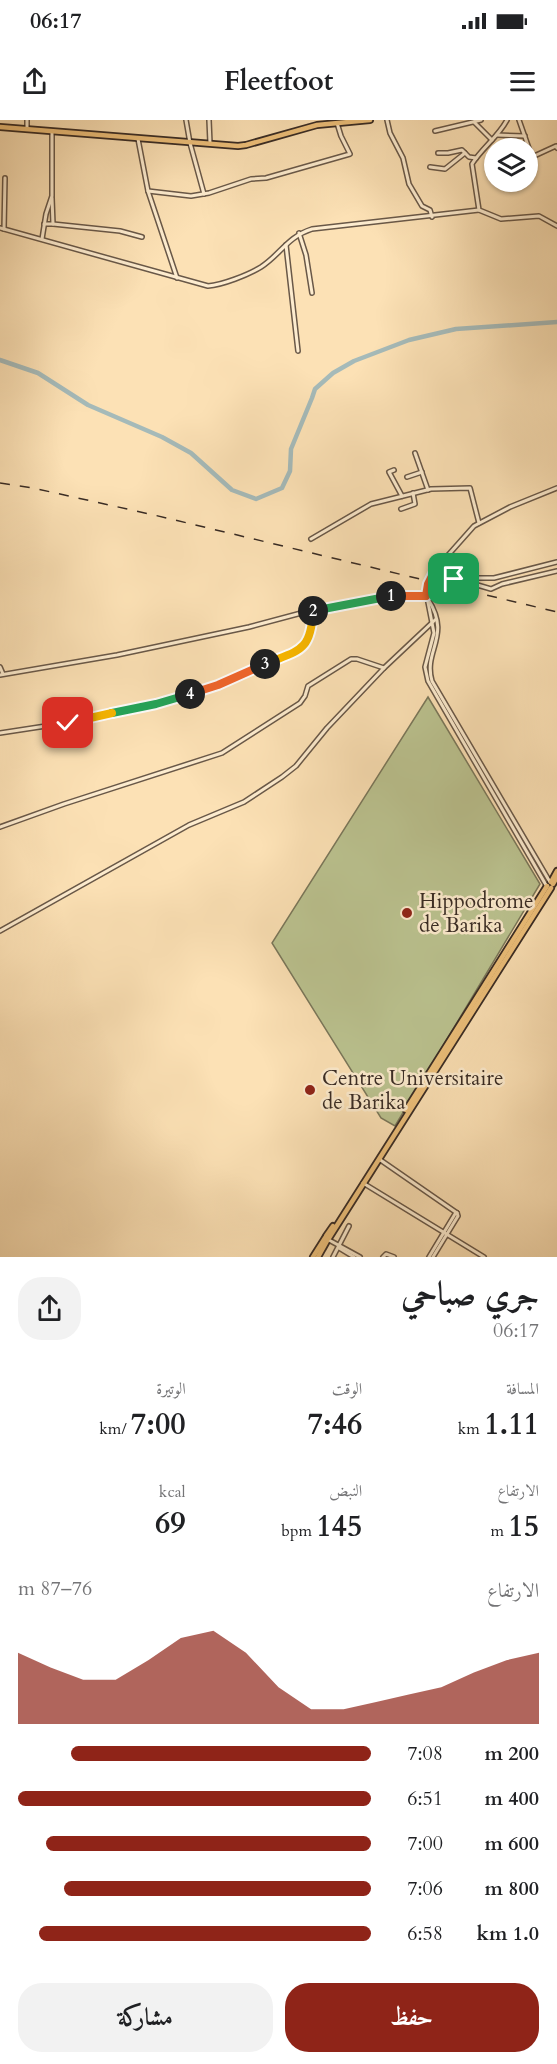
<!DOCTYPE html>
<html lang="ar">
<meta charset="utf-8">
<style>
body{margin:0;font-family:Cardo,Amiri,serif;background:#f2f2f2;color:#202124;direction:rtl;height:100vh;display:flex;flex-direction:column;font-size:22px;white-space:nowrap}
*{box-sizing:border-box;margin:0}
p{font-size:20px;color:#757577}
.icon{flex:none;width:33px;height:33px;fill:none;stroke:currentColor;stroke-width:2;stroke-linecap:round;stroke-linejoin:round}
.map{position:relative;height:1137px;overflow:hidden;direction:ltr}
.panel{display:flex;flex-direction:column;background:#fff;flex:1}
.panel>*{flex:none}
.fabs{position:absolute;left:484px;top:18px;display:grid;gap:12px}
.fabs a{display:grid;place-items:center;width:54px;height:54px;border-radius:50%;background:#fff;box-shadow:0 2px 4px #0004;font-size:30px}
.pin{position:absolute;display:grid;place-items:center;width:51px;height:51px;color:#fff;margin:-26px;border-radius:12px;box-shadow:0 3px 9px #0006}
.km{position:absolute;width:30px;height:30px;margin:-15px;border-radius:50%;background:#222;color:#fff;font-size:16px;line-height:30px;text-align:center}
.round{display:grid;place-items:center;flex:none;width:63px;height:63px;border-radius:24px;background:#f2f2f2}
.overview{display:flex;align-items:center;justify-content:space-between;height:102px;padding:0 18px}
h1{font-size:33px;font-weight:700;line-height:45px}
.figures{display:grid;grid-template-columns:repeat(3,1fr);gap:9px;height:102px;padding:6px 18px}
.figures div{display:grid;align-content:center}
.figures b{font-size:30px;font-weight:700}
.figures small{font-size:16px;font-weight:400}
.figures p{font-size:16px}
.chart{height:168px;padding:12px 18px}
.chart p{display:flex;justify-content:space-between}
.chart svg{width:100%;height:108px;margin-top:6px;fill:#8f2418;opacity:.7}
.cta{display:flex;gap:12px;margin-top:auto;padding:12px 18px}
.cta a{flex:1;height:69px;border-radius:24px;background:#8f2418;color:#fff;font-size:24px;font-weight:700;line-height:69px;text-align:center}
.cta a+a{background:#f2f2f2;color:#202124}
ul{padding:0 18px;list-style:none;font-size:20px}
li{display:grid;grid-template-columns:96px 72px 1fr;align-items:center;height:45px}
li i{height:15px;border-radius:8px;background:#8f2418}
.status{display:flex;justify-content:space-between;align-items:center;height:42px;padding:0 30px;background:#fff;direction:ltr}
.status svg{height:16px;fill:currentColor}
header{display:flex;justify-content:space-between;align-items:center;height:78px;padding:0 18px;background:#fff;font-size:27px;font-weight:700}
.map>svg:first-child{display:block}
.green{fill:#bbc390;stroke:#7a775a;stroke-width:1.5}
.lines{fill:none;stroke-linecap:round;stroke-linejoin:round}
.river{stroke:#a5bab9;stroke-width:4.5}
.minor-casing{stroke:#695848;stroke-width:6}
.major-casing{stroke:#382b24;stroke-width:8}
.minor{stroke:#fdeccf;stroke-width:3}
.major{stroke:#eec07a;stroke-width:4.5}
.rail{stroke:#382b24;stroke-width:1.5;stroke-dasharray:10 10;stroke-linecap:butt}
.split-1-casing{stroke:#fff;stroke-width:12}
.split-2-casing{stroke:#fff;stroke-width:12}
.split-3-casing{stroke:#fff;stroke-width:12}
.split-4-casing{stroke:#fff;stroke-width:12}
.split-5-casing{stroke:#fff;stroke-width:12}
.split-6-casing{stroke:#fff;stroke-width:12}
.split-1{stroke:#f0652b;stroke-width:8}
.split-2{stroke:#22a559;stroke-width:8}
.split-3{stroke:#f5b400;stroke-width:8}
.split-4{stroke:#f0652b;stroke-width:8}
.split-5{stroke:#22a559;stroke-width:8}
.split-6{stroke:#f5b400;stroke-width:8}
.poi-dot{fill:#8f2418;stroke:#fdeccf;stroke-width:2}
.labels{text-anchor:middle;stroke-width:5;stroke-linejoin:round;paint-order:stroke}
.poi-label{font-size:21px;fill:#382b24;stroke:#fdeccf;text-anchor:start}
</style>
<div class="status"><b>06:17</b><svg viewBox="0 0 49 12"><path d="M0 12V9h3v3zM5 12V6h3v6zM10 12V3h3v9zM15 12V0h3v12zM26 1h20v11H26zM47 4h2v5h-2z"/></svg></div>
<header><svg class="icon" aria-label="menu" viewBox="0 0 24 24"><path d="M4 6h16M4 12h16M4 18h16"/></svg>Fleetfoot<svg class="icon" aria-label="share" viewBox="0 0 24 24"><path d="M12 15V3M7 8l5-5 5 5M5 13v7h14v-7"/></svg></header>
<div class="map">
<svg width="557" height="1137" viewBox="0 0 557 1137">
<rect width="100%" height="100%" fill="#fce1b5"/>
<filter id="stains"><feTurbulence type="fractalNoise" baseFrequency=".00333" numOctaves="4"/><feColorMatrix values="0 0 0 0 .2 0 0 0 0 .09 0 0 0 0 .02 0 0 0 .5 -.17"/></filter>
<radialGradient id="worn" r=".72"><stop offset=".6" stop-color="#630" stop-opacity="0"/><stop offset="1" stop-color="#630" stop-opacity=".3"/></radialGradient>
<polygon class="green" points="428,577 540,764 395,1006 381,998 272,823"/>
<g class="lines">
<polyline class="river" points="0,240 38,253 88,285 162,317 191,333 232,370 256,379 282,368 290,351 291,329 312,278 315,269 333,253 354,241 409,220 456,209 557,202"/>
<defs>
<g id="minor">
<polyline points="27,0 27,9"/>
<polyline points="186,0 190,23 204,74"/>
<polyline points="209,0 210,23"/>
<polyline points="387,0 390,13 403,38 409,64 422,86 430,90 432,97"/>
<path d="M507,0C498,17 482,28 472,44L479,90L501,99L539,96L557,106"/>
<polyline points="519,0 532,37 556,26 557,28"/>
<polyline points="474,2 492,20"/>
<polyline points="435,11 481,0"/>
<polyline points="497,15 525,16"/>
<polyline points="138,19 148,71 177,158"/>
<polyline points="438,33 448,33 462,30 469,37 476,38"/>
<polyline points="430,47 445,49 465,33"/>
<polyline points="148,71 191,76 209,73 251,59 266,58 350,34 341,16 337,3"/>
<polyline points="44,104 53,104 52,78"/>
<polyline points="53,104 120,111 142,117"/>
<path d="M0,108L208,166C222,165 248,155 261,147C281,134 287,117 312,109L479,90"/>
<polyline points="4,109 5,58"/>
<polyline points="299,113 306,135 312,173"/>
<polyline points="42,119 46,94 52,76 52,11"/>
<polyline points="286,125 298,231"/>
<polyline points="415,333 428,370"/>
<polyline points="394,350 389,352 402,376"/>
<polyline points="407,357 422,352"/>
<polyline points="401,389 415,384 413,373"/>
<polyline points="311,419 371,384 431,369 470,368 479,403"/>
<polyline points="433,454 448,455 460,463 474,464 491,469 502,464 557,451"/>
<polyline points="453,458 494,458 557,442"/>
<path d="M428,479C452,517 423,530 432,561L550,762"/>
<polyline points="0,547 3,554"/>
<polyline points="0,555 117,535 249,507 320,488 382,476 426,476"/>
<polyline points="0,613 59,604 156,584 218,565 289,534 305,526 310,513 313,490"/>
<polyline points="0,707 64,684 222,633 300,583 305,576 308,566 351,539 357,539 384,548"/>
<polyline points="546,765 428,561 425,547 434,513 426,472 429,460 434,451 474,406 510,387 557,368"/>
<polyline points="0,811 189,705 244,682 282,657 296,646 327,608 384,548 436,499"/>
<polyline points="379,1039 457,1093"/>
<polyline points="363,1063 484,1137"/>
<polyline points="329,1120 360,1137"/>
<polyline points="339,1128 354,1137"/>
<polyline points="333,1137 349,1106"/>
<polyline points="383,1137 386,1134 394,1137"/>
<polyline points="429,1137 455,1094 457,1093"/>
<polyline points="433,1137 458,1096 457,1093"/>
</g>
<g id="major">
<polyline points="0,7 238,26 246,25 317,5 370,0"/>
<polyline points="551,762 557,751"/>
<polyline points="553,764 557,757"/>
<polyline points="406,990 547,766"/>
<polyline points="326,1116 333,1106"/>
<polyline points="329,1118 551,768"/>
<polyline points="313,1137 325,1118"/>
<polyline points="318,1137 327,1121"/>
</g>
</defs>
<use href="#minor" class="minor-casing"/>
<use href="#major" class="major-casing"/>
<use href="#minor" class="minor"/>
<use href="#major" class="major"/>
<polyline class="rail" points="0,363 33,368 154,395 557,492"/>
</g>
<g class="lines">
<defs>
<polyline id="split-1" points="391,476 426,476 428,464 433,454 448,455 454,459"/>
<polyline id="split-2" points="313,491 391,476"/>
<path id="split-3" d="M265,544C299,530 311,532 313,491"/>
<polyline id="split-4" points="190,574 218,565 265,544"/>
<polyline id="split-5" points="112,593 156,584 190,574"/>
<polyline id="split-6" points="68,603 112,593"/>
</defs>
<use href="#split-1" class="split-1-casing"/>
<use href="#split-2" class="split-2-casing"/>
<use href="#split-3" class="split-3-casing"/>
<use href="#split-4" class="split-4-casing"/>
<use href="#split-5" class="split-5-casing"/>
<use href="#split-6" class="split-6-casing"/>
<use href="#split-1" class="split-1"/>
<use href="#split-2" class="split-2"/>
<use href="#split-3" class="split-3"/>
<use href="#split-4" class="split-4"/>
<use href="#split-5" class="split-5"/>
<use href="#split-6" class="split-6"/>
</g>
<g class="poi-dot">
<circle cx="407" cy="793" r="6"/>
<circle cx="310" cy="970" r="6"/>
</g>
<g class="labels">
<g class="poi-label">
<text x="419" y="788">Hippodrome<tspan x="419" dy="24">de Barika</tspan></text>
<text x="322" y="965">Centre Universitaire<tspan x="322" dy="24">de Barika</tspan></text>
</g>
</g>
<rect width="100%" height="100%" filter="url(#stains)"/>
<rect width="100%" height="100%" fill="url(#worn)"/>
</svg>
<div class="fabs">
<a><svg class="icon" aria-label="layers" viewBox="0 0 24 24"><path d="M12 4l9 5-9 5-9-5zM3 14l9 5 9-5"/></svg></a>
</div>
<div class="pin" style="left:454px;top:459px;background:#1e9e55"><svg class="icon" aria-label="arrive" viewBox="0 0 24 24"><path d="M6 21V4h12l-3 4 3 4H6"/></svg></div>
<div class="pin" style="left:68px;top:603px;background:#d93025"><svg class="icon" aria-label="check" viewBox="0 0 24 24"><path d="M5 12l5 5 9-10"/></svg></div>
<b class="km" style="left:391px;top:476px">1</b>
<b class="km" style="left:313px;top:491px">2</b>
<b class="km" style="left:265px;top:544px">3</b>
<b class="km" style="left:190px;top:574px">4</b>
</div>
<section class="panel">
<div class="overview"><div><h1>جري صباحي</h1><p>06:17</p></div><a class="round"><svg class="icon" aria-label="share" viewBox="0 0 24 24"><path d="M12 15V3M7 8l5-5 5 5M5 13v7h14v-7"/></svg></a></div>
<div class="figures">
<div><p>المسافة</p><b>1.11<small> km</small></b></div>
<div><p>الوقت</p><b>7:46</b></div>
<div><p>الوتيرة</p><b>7:00<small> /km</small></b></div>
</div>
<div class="figures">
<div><p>الارتفاع</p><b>15<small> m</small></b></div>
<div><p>النبض</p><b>145<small> bpm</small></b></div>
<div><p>kcal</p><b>69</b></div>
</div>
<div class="chart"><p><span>الارتفاع</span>76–87 m</p>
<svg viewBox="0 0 160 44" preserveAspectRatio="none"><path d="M0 44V15L10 21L20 26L30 26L40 18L50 9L60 6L70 15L80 29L90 38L100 38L110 35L120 32L130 29L140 23L150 18L160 15V44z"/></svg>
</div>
<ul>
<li><b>200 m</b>7:08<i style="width:85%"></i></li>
<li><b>400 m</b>6:51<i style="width:100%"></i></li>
<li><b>600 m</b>7:00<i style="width:92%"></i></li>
<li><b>800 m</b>7:06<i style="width:87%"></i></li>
<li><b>1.0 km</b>6:58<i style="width:94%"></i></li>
</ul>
<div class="cta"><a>حفظ</a><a>مشاركة</a></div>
</section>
